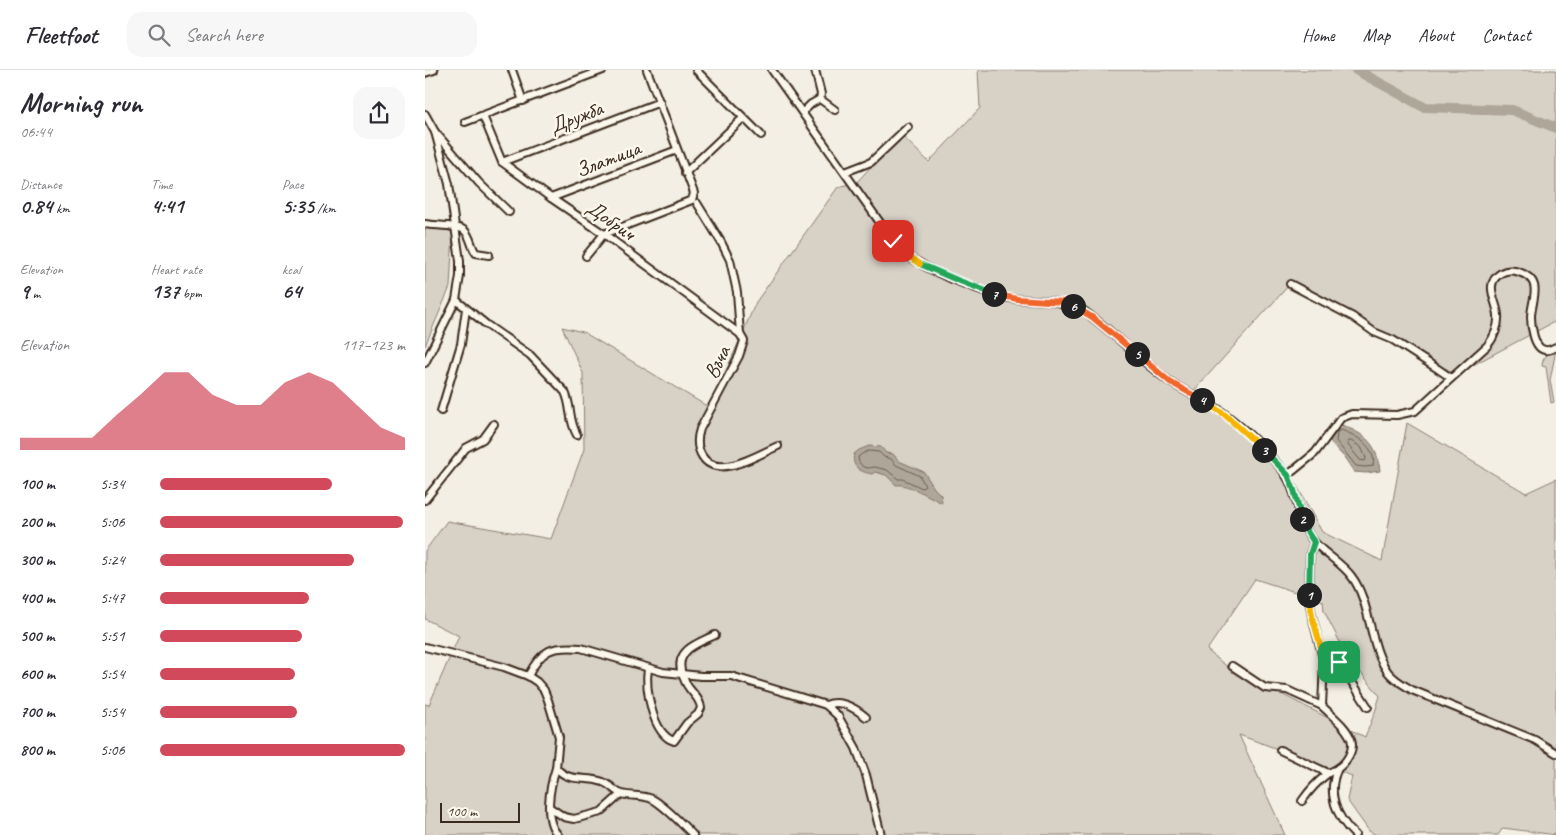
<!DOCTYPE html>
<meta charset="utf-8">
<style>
body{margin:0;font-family:Caveat,sans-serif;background:#f7f7f7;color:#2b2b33;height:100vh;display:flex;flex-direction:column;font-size:19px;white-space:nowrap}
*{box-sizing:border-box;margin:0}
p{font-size:16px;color:#7c7c81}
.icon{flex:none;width:28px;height:28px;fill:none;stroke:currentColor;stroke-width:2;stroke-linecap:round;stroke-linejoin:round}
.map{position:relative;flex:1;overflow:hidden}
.panel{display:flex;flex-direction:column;background:#fff;width:425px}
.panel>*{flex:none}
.scale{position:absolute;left:15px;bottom:12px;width:80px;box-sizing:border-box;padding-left:5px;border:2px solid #3b2a1e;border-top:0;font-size:14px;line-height:18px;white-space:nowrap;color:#3b2a1e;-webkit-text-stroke:4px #fbf7ec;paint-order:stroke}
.pin{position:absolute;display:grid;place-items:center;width:42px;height:42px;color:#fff;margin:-21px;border-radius:10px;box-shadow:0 2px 8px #0006}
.km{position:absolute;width:25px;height:25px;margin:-12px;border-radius:50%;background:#222;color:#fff;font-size:14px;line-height:25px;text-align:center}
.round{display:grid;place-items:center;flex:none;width:52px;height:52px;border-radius:15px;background:#f7f7f7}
.overview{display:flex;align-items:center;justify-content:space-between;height:85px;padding:0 20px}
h1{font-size:28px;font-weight:600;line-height:38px}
.stats{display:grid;grid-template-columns:repeat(3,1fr);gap:8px;height:85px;padding:5px 20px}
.stats div{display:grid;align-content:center}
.stats b{font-size:21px;font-weight:600}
.stats small{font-size:14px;font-weight:400}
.stats p{font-size:14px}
.chart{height:140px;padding:10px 20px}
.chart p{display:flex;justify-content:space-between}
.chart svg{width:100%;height:90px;margin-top:5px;fill:#d1495b;opacity:.7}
ul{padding:0 20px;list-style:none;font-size:16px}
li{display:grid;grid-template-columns:80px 60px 1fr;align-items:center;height:38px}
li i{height:12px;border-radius:6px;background:#d1495b}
header{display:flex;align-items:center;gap:30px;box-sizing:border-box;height:70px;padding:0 25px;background:#fff;border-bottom:1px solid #e1e1e2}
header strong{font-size:24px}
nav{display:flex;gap:28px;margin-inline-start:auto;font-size:18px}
.search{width:350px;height:45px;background:#f7f7f7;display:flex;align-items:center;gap:12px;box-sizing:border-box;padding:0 18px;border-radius:15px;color:#7c7c81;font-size:19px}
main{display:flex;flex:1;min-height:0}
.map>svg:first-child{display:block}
.green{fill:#d8d1c6;stroke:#8a7e72;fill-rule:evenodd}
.water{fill:#afa69a;stroke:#817468}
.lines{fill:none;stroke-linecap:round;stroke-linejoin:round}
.shore{stroke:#695c50;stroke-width:1}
.river{stroke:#afa69a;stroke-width:10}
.minor-casing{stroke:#3b2a1e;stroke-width:10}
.minor{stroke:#fbf7ec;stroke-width:6}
.split-1-casing{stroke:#fff;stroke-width:10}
.split-2-casing{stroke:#fff;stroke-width:10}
.split-3-casing{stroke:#fff;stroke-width:10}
.split-4-casing{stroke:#fff;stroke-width:10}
.split-5-casing{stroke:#fff;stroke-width:10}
.split-6-casing{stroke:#fff;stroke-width:10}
.split-7-casing{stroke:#fff;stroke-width:10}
.split-8-casing{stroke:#fff;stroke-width:10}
.split-9-casing{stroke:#fff;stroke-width:10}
.split-1{stroke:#f5b400;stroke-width:6}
.split-2{stroke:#22a559;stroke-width:6}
.split-3{stroke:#22a559;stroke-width:6}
.split-4{stroke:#f5b400;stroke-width:6}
.split-5{stroke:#f0652b;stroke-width:6}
.split-6{stroke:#f0652b;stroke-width:6}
.split-7{stroke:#f0652b;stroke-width:6}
.split-8{stroke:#22a559;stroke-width:6}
.split-9{stroke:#f5b400;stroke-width:6}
.labels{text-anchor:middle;stroke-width:5;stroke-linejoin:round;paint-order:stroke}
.street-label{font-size:21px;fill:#3b2a1e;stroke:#fbf7ec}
</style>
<header>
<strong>Fleetfoot</strong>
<div class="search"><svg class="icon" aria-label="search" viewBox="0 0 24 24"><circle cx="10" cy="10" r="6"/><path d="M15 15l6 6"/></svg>Search here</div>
<nav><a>Home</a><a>Map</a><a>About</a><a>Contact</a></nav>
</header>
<main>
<section class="panel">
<div class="overview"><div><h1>Morning run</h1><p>06:44</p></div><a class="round"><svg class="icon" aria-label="share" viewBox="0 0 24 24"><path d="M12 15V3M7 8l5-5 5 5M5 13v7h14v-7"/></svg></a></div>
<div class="stats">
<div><p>Distance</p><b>0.84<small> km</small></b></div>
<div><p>Time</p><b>4:41</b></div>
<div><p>Pace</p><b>5:35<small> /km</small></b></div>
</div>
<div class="stats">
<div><p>Elevation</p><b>9<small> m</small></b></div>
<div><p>Heart rate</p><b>137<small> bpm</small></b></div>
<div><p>kcal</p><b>64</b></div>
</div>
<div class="chart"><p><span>Elevation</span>117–123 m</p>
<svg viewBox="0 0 160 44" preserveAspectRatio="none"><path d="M0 44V38L10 38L20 38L30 38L40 27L50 17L60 6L70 6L80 17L90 22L100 22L110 11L120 6L130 11L140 22L150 33L160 38V44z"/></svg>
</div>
<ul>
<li><b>100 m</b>5:34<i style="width:70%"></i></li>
<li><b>200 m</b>5:06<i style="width:99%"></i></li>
<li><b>300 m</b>5:24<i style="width:79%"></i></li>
<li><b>400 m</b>5:47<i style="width:61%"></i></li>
<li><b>500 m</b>5:51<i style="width:58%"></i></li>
<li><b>600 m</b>5:54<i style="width:55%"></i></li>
<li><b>700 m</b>5:54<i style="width:56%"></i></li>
<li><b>800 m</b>5:06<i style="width:100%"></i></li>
</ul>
</section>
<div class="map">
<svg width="1131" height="765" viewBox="0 0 1131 765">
<rect width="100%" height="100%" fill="#f3efe4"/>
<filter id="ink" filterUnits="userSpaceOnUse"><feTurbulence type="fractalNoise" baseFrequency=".02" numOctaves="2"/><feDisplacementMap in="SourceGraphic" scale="10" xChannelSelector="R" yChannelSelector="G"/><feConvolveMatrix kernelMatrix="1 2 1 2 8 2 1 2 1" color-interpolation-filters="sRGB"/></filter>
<g filter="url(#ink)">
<g class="green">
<path d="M553,0H1131V251L1031,304L865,214L766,324L819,361L865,403L897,462L957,491L982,353L1101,423L1131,409V765L1078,758L1073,765H951L944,761L922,730L927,706L814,665L860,765H0V634L4,635L34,566L0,549V481L22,451L126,469L159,379L158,303L137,257L158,262L285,338L331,232L413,117L428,113L459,157L432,112L475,64L504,92L555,38ZM830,509L898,531L899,541L922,586L955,626L950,642L940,667L800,595L782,580Z"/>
<polygon points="0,154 28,162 25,217 0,276"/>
<path d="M1131,280L1125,310L1129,332L1126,333L1121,297L1117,296C1117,287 1124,283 1131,280Z"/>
</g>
<g class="water">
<path d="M917,355C941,365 952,373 955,401L941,403L929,402L919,387L905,372C907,364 907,357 917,355Z"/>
<path d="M444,376L456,377L461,383L468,384L474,391L499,402L509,418L516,425L517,433C507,428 482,413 471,415L461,405L450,402L447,404C435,402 426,397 429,384L434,380Z"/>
</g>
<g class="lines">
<g class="shore">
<path d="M916,360C931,365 952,377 948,396L940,397L931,396L911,371L912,363Z"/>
<polygon points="926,371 936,377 941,388 940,391 935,390 923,375 923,372"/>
<polygon points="444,381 454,382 459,387 466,389 471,395 495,406 500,416 497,418 478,409 473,409 462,400 450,397 443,398 438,397 434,392 433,387 437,384"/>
</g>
<polyline class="river" points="931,0 999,37 1087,40 1131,58"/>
<defs>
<g id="minor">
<polyline points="87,0 98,31"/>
<polyline points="271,0 336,65"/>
<path d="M347,0L468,171C475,179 482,186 491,191C513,205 566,226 592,229C614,231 635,229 656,239C687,260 713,289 744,311C757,320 773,327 787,335C812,351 835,374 854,396C873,417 870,442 884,465C894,482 915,490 927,507C946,532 944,577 963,602C969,610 979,615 987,620L1110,670L1131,683"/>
<polyline points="390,0 396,24 395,29"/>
<polyline points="0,3 9,0"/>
<polyline points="378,42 386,34 395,29 410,40"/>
<polyline points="0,44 10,62 24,114 35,191 35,206 31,230 0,293"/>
<polyline points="58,46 77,92 126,128 179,164 315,264"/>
<polyline points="40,52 178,0"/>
<polyline points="10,62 54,113 84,142"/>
<polyline points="77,92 235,32"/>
<polyline points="420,102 446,92 483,57"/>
<polyline points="260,103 318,48"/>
<polyline points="126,128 252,80"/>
<path d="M272,133L296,172L305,190L312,222L315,264L319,271L314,286L275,359C272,368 272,378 277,386C292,411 334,384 353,376"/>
<path d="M0,154C9,156 35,155 40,161C46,167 46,177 51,183L64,185"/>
<polyline points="161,186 179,164 267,130 269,123 222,0"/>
<polyline points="865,214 928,247 949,262 968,270 1013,299 1026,308"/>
<path d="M31,230L62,255L105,285L140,322C147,337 143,349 152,365"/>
<polyline points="16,341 36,274 41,239"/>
<path d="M863,405L890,383L916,348L927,344L972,345L990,341L1062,276C1069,268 1074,256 1073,245C1072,231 1058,214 1076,203C1081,200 1088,200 1094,202C1120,211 1106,230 1106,247C1106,256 1109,279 1120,280C1124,281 1127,279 1131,277"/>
<polyline points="0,430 41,378 58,369 69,354"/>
<path d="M0,577L79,597L103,606L112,612L119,620L123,630L134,667L131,698C146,714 160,705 178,712C185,714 190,722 197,724C207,727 217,724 227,729C239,735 258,755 268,765"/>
<polyline points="897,581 905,581 914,592 943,637"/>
<polyline points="807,596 840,618 862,620 897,636"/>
<path d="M223,598C220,618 227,664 249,671L262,653L273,644L276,638C275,629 269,625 264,618C260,613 258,607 256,601C251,579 274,573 290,565"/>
<path d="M103,606C117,579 126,576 156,578L238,602L276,606H306L401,635L413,646L431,678L441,705L456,765"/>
<path d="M401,635C415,629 430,638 441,647"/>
<polyline points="855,680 903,703"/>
<path d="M131,698C125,716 118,750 133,765"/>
<path d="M913,698C901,723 911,747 930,765"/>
<path d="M877,731C884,721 892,712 901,705C904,702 908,701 912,699C921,693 930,680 926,669C921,656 907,646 897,636L899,592L887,546L884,528L885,484L889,473"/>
<polyline points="124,737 139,747 149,749 176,742 196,724"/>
</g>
</defs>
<use href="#minor" class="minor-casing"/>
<use href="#minor" class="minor"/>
</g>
</g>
<g class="lines" filter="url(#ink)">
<defs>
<polyline id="split-1" points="884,525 887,546 897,581 905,581 914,592"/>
<polyline id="split-2" points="877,449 883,463 889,472 885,484 884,525"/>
<polyline id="split-3" points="839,380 863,405 869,420 877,449"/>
<polyline id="split-4" points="777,330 799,344 839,380"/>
<polyline id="split-5" points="712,284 745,312 777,330"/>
<polyline id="split-6" points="648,236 667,247 712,284"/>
<polyline id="split-7" points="569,224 592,229 638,232 648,236"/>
<polyline id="split-8" points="495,194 532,210 569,224"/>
<polyline id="split-9" points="468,171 481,184 495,194"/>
</defs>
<use href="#split-1" class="split-1-casing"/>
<use href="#split-2" class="split-2-casing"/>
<use href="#split-3" class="split-3-casing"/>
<use href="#split-4" class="split-4-casing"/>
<use href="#split-5" class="split-5-casing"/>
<use href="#split-6" class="split-6-casing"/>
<use href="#split-7" class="split-7-casing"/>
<use href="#split-8" class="split-8-casing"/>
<use href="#split-9" class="split-9-casing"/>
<use href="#split-1" class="split-1"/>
<use href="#split-2" class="split-2"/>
<use href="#split-3" class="split-3"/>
<use href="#split-4" class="split-4"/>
<use href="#split-5" class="split-5"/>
<use href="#split-6" class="split-6"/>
<use href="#split-7" class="split-7"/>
<use href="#split-8" class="split-8"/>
<use href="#split-9" class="split-9"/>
</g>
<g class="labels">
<g class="street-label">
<text transform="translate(151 47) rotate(-21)" y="7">Дружба</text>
<text transform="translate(183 89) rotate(-21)" y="7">Златица</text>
<text transform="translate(186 150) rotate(35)" y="7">Добрич</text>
<text transform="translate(292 292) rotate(-63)" y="7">Въча</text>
</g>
</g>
</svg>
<div class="scale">100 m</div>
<div class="pin" style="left:914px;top:592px;background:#1e9e55"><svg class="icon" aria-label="arrive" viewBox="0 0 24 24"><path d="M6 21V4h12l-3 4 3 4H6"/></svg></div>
<div class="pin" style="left:468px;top:171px;background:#d93025"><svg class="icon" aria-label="check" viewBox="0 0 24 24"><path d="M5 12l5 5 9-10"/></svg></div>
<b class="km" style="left:884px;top:525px">1</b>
<b class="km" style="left:877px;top:449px">2</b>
<b class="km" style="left:839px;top:380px">3</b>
<b class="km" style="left:777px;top:330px">4</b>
<b class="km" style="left:712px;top:284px">5</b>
<b class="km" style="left:648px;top:236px">6</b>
<b class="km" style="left:569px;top:224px">7</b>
</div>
</main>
